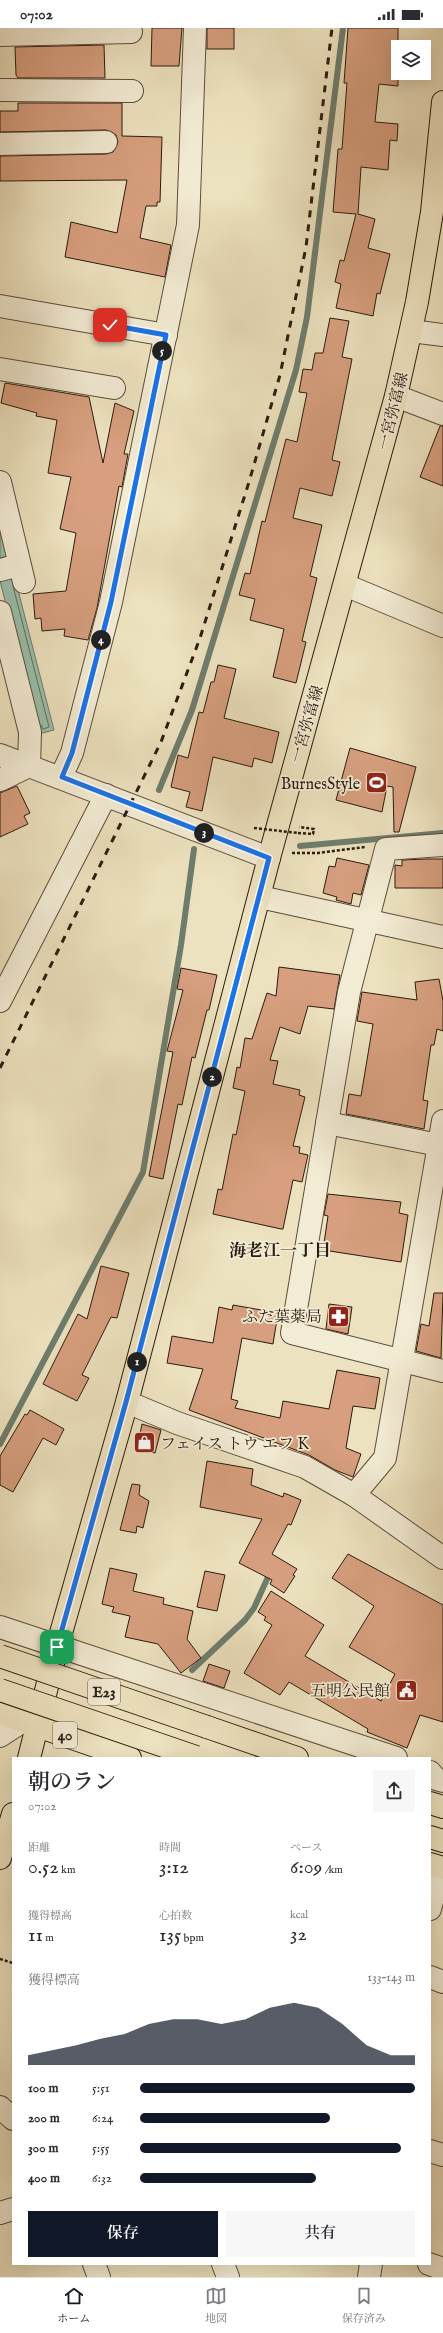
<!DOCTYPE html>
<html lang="ja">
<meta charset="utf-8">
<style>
body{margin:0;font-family:"IM FELL English","Noto Serif JP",serif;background:#f7f7f7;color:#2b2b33;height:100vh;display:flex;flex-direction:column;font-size:15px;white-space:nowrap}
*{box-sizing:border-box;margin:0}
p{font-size:13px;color:#7c7c81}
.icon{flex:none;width:22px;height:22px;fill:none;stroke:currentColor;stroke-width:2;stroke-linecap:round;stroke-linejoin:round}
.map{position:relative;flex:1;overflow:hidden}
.side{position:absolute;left:12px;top:1729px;width:419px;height:508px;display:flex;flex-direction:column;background:#fff;border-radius:0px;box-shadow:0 4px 16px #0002}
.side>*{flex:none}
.controls{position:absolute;left:391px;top:12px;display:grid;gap:8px}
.controls a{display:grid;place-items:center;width:40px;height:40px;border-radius:0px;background:#fff;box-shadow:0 4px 16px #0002;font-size:20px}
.pin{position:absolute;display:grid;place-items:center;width:34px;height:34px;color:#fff;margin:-17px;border-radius:8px;box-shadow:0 2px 6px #0006}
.km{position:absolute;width:20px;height:20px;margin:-10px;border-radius:50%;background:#222;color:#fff;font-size:11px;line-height:20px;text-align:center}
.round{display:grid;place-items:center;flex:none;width:42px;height:42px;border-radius:0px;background:#f7f7f7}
.head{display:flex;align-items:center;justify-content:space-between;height:68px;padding:0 16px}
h1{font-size:22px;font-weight:600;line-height:30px}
.stats{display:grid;grid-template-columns:repeat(3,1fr);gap:6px;height:68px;padding:4px 16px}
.stats div{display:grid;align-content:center}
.stats b{font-size:20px;font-weight:600}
.stats small{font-size:11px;font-weight:400}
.stats p{font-size:11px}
.chart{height:112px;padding:8px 16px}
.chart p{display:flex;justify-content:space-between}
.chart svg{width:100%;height:72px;margin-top:4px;fill:#111827;opacity:.7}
.primary-button{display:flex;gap:8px;margin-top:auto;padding:8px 16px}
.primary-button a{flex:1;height:46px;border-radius:0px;background:#111827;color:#fff;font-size:16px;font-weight:600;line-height:46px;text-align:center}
.primary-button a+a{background:#f7f7f7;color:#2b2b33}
ul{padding:0 16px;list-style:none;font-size:13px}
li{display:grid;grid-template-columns:64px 48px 1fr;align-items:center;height:30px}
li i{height:10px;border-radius:5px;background:#111827}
.status{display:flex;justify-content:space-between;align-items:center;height:28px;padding:0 20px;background:#fff;direction:ltr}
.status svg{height:11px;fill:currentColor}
.dock{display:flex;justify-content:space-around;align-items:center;height:56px;border-top:1px solid #e1e1e2;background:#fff;font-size:11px;color:#7c7c81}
.dock a{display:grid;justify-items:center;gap:2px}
.dock .active{color:#111827}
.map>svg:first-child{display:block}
.water{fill:#9bbfab;stroke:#6e7d6d}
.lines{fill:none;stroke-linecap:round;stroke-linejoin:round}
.shore{stroke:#626d5d;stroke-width:1}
.stream{stroke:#6e7d6d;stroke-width:6}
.building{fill:#d79f7f;stroke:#2a1b0f}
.minor-casing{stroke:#5b4d3b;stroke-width:24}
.major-casing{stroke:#2a1b0f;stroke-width:24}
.highway-casing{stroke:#2a1b0f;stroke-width:24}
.path{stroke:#2a1b0f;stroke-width:2.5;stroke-dasharray:3 2;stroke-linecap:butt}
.minor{stroke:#f3ecd5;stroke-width:22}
.major{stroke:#ede2bf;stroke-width:22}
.highway{stroke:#ede2bf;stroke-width:22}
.rail{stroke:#2a1b0f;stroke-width:3;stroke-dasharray:7 7;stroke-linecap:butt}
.highway-bridge-casing{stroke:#2a1b0f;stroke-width:24;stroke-linecap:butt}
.path-bridge{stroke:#2a1b0f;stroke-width:2.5;stroke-dasharray:3 2;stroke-linecap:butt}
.highway-bridge{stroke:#ede2bf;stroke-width:22}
.route-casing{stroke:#fff;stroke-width:8}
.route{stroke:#1a73e8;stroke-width:5}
.labels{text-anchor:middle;stroke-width:3.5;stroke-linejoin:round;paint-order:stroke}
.shield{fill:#f3ecd5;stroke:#665a4a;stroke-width:1}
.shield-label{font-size:15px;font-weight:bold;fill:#2a1b0f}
.street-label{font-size:16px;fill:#2a1b0f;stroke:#f3ecd5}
.poi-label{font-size:16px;fill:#2a1b0f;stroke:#f3ecd5;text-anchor:end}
.neighbourhood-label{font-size:17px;font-weight:bold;fill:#2a1b0f;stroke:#f3ecd5}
</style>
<div class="status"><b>07:02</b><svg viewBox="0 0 49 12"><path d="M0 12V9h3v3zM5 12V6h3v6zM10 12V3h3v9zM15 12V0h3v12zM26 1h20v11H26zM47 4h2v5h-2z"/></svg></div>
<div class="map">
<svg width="443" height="2249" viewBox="0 0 443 2249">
<rect width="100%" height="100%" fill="#ede2bf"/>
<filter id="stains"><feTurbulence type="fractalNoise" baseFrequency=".005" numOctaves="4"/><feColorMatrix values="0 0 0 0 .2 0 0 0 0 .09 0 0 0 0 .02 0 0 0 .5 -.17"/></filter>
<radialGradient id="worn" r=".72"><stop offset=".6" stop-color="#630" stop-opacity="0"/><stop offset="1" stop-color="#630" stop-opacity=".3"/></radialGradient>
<polygon class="water" points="0,492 54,702 39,706 0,553"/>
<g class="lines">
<polyline class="shore" points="13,558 49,699 43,701 41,697"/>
<g class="stream">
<polyline points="159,762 192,682 296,342 307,289 343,0"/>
<polyline points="300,818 443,805"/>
<polyline points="0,1416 143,1144 181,917 194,821"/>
<polyline points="192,1642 245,1592 254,1580 268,1549"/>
</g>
</g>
<g class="building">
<polygon points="152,0 182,0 179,38 151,38"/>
<rect x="207" y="0" width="27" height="21"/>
<polygon points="348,0 398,0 398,58 379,56 375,94 398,96 397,113 390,112 388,142 361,139 358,186 375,191 368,220 390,226 380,266 377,265 373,288 336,280 341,256 335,254 340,232 344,233 356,186 333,184 338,121 342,121 347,55 344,55"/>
<polygon points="104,17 105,50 18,50 16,47 15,19"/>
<polygon points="18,75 122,75 122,108 162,109 160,174 157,174 157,178 146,178 140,210 171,217 165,249 65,229 71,194 117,205 127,152 0,153 0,128 106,126 113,124 118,114 116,107 106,102 0,104 0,83 18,83"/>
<polygon points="330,290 349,293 342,329 352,331 332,432 340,434 332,468 300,460 293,490 322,497 310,548 317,550 302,613 306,614 296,655 273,649 284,601 250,592 255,571 239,567 245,545 250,546 262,493 265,494 286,411 297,414 307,365 299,364 303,341 312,342 315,325 323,325"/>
<polygon points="5,355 89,369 103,435 115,375 134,383 124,426 128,426 122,459 119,458 97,580 88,612 64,608 65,601 42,603 41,590 35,591 33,566 66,563 76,505 60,501 71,449 48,445 57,392 36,388 37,385 1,375"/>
<polygon points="440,398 443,398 443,458 420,449"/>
<polygon points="218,637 236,641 224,690 279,704 272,735 254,730 252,739 213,729 202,783 186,779 190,764 171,759 178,727 188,730 199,684 203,685 211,654 214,654"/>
<polygon points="350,720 416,739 399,804 394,804 393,759 387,758 382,784 336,772"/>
<polygon points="17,758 30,785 24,788 28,796 0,809 0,765"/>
<polygon points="337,830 369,837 361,867 353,865 351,876 336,872 337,869 323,865 329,838 335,839"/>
<polygon points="427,831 443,831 443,860 395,860 395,837 402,838 402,832"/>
<polygon points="279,939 340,947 334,981 308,978 300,1006 280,999 270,1032 278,1033 273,1056 300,1062 299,1067 305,1069 293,1118 300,1119 299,1125 308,1127 302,1154 293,1152 283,1201 281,1201 213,1186 218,1161 222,1162 233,1106 236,1107 245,1063 233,1060 237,1039 240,1040 245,1010 252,1011 267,965 276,968"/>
<polygon points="181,940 217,947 209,982 207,982 195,1030 192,1029 182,1077 178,1076 163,1151 149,1148 173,1024 167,1023 183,962 177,961"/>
<polygon points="439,951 443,973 443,1003 437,1001 434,1017 431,1017 423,1072 428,1073 424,1101 346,1086 349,1066 361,1068 373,996 357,993 362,964 417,972 415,954"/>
<polygon points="328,1166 401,1174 399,1185 408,1187 401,1234 323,1222 328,1188 324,1187"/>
<polygon points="101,1238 129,1245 117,1290 111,1289 82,1347 89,1350 77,1373 43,1356 78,1286 87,1291"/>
<polygon points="434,1265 443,1265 441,1330 416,1323 421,1296 429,1298"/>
<polygon points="329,1276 352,1279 348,1306 326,1301"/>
<polygon points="233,1277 278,1285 273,1316 242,1310 231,1371 238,1373 235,1380 280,1390 283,1373 329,1381 337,1342 380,1350 375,1381 353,1378 346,1420 361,1426 353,1449 335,1442 309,1427 189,1382 203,1341 167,1335 172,1308 213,1315 219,1279 232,1282"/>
<polygon points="30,1382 64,1401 56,1417 43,1410 13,1464 0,1457 0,1428 25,1386 27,1387"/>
<polygon points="142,1396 161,1402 155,1425 137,1421"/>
<polygon points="207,1433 253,1441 251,1457 283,1469 284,1465 301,1472 291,1497 288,1496 272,1526 297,1541 293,1547 295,1548 284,1565 270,1556 272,1552 239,1535 262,1491 200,1479"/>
<polygon points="132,1456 140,1457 139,1467 149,1473 143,1500 137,1498 136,1505 120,1502"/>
<polygon points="348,1526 443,1577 443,1694 420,1687 407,1720 367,1704 368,1701 289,1654 280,1667 244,1645 272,1597 264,1592 266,1589 258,1584 271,1563 324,1597 305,1628 381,1673 395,1646 349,1619 374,1578 332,1550"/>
<polygon points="110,1540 137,1546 133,1563 164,1570 163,1576 193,1583 187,1611 201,1630 181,1645 158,1616 125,1609 130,1588 112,1584 114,1579 102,1576"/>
<polygon points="205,1543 225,1547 217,1583 197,1579"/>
<polygon points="209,1636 230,1643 224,1660 203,1653"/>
</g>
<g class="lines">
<defs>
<g id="minor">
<polyline points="0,7 131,4"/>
<polyline points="0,62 132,63"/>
<polyline points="0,116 106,114"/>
<polyline points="0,278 166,307"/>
<polyline points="411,303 443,307"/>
<polyline points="0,341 114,360"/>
<polyline points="396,368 443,386"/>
<polyline points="0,454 24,554"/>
<polyline points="0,542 19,537"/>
<polyline points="345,557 443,598"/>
<polyline points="0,584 30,704 29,738"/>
<polyline points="0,727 269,830"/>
<polyline points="61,749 72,725 111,574 188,197 195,0"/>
<polyline points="0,752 29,738"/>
<polyline points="443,817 386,821 349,964 292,1305 443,1343"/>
<polyline points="260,869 443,909"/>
<polyline points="0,973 106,767"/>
<polyline points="327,1095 439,1117"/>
<polyline points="127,1374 177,1395 305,1439 354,1467 443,1530"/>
<polyline points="354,1467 385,1430 443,1093"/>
<polyline points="0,1599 396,1730"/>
<polyline points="0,1708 23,1693"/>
<polyline points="430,1744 436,1751 443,1753"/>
<polyline points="430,1881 441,1840"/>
<polyline points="430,1949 443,1954"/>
<polyline points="0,2079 13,2091"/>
<polyline points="430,2123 443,2127"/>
<polyline points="0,2185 13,2181"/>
<polyline points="94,2236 99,2249"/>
<polyline points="223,2236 228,2249"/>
<polyline points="429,2236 443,2241"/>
<polyline points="369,2249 371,2236"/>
</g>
<g id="major">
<polyline points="0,1685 130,1730"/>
<polyline points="29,1730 57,1619 127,1374 269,830 396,368 417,274 432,184 443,74"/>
<polyline points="0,1830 13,1786"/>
<polyline points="430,1836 443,1840"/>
</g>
<g id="highway">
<polyline points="207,1699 297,1730"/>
<polyline points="430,1775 443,1779"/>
<polyline points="430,1809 443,1813"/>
</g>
</defs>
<use href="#minor" class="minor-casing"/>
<use href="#major" class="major-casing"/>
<use href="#highway" class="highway-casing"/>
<g class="path">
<polyline points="298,805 313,806 314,801 299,799"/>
<polyline points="292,825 318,825 365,819"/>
<polyline points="0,1931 13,1935"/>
</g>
<use href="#minor" class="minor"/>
<use href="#major" class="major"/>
<use href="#highway" class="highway"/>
<polyline class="rail" points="0,1040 161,714 200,610 249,454 280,347 306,219 332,0"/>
<defs>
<g id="highway-bridge">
<polyline points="0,1628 207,1699"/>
<polyline points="0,1662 196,1729"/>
</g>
</defs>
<use href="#highway-bridge" class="highway-bridge-casing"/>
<polyline class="path-bridge" points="254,800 298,805"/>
<use href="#highway-bridge" class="highway-bridge"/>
</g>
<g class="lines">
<defs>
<polyline id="route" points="57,1619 126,1374 269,830 62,749 72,725 111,574 166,307 110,297"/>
</defs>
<use href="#route" class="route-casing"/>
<use href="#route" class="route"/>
</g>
<defs>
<symbol id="stadium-square" viewBox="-11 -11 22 22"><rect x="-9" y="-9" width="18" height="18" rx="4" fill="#8f2418" stroke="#f3ecd5"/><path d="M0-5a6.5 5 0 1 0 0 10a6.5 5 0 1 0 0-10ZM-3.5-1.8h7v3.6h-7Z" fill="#fff"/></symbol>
<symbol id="pharmacy-square" viewBox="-11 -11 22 22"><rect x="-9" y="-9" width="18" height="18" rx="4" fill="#8f2418" stroke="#f3ecd5"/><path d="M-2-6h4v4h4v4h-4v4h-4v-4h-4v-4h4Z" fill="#fff"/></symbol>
<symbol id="shop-square" viewBox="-11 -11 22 22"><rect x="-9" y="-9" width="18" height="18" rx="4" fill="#8f2418" stroke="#f3ecd5"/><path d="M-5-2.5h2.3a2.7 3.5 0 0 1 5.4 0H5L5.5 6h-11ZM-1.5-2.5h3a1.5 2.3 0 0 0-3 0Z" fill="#fff"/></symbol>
<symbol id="civic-square" viewBox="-11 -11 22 22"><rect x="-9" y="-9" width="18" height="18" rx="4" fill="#8f2418" stroke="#f3ecd5"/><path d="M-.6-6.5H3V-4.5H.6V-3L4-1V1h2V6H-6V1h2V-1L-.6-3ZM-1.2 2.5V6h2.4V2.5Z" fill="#fff"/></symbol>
</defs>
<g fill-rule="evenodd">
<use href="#stadium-square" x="364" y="742" width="25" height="25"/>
<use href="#pharmacy-square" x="326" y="1276" width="25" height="25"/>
<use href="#shop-square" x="132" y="1402" width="25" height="25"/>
<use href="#civic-square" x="394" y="1650" width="25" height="25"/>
</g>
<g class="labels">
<g class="shield">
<rect x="88" y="1651" width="32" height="26" rx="3"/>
<rect x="53" y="1694" width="24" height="26" rx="3"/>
</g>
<g class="shield-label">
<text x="104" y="1669">E23</text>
<text x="65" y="1712">40</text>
</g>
<g class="street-label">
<text transform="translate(392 383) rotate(-76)" y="6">一宮弥富線</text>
<text transform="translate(306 696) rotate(-74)" y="6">一宮弥富線</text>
</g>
<g class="poi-label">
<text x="360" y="761">BurnesStyle</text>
<text x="322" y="1294">ふた葉薬局</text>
<text x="160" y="1421" text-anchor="start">フェイス トウ エフ K</text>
<text x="390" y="1668">五明公民館</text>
</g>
<g class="neighbourhood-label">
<text x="280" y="1228">海老江一丁目</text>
</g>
</g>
<rect width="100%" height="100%" filter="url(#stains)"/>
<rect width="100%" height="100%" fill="url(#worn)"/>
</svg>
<div class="controls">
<a><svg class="icon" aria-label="layers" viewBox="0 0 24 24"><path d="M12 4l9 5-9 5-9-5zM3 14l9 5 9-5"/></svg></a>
</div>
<div class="pin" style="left:57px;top:1619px;background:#1e9e55"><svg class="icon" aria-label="arrive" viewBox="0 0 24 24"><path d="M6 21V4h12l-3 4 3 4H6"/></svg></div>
<div class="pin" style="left:110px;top:297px;background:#d93025"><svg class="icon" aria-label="check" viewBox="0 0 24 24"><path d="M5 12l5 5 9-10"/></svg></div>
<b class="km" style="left:137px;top:1334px">1</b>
<b class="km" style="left:212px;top:1049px">2</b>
<b class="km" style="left:204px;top:805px">3</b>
<b class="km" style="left:101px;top:612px">4</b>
<b class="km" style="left:162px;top:323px">5</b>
<section class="side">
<div class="head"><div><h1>朝のラン</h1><p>07:02</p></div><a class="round"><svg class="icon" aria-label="share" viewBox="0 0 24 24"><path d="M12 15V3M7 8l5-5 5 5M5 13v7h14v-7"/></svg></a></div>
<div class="stats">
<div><p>距離</p><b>0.52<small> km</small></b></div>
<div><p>時間</p><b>3:12</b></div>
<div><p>ペース</p><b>6:09<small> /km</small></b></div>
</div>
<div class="stats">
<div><p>獲得標高</p><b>11<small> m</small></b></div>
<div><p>心拍数</p><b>135<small> bpm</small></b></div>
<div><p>kcal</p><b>32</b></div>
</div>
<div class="chart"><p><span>獲得標高</span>133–143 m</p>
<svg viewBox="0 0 160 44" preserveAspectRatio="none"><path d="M0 44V38L10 35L20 32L30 28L40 25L50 19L60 16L70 16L80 19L90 16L100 9L110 6L120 9L130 19L140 32L150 38L160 38V44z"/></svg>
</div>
<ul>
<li><b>100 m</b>5:51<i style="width:100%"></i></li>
<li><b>200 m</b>6:24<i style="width:69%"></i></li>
<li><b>300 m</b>5:55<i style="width:95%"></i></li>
<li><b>400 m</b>6:32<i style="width:64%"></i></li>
</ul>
<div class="primary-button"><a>保存</a><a>共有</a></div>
</section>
</div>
<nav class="dock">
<a class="active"><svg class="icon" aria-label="home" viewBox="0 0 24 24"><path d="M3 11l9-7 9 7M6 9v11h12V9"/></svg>ホーム</a>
<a><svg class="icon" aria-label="map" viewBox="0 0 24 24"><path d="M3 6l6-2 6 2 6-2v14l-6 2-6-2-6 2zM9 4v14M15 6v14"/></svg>地図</a>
<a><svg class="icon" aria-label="saved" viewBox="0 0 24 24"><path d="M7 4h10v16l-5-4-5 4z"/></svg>保存済み</a>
</nav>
